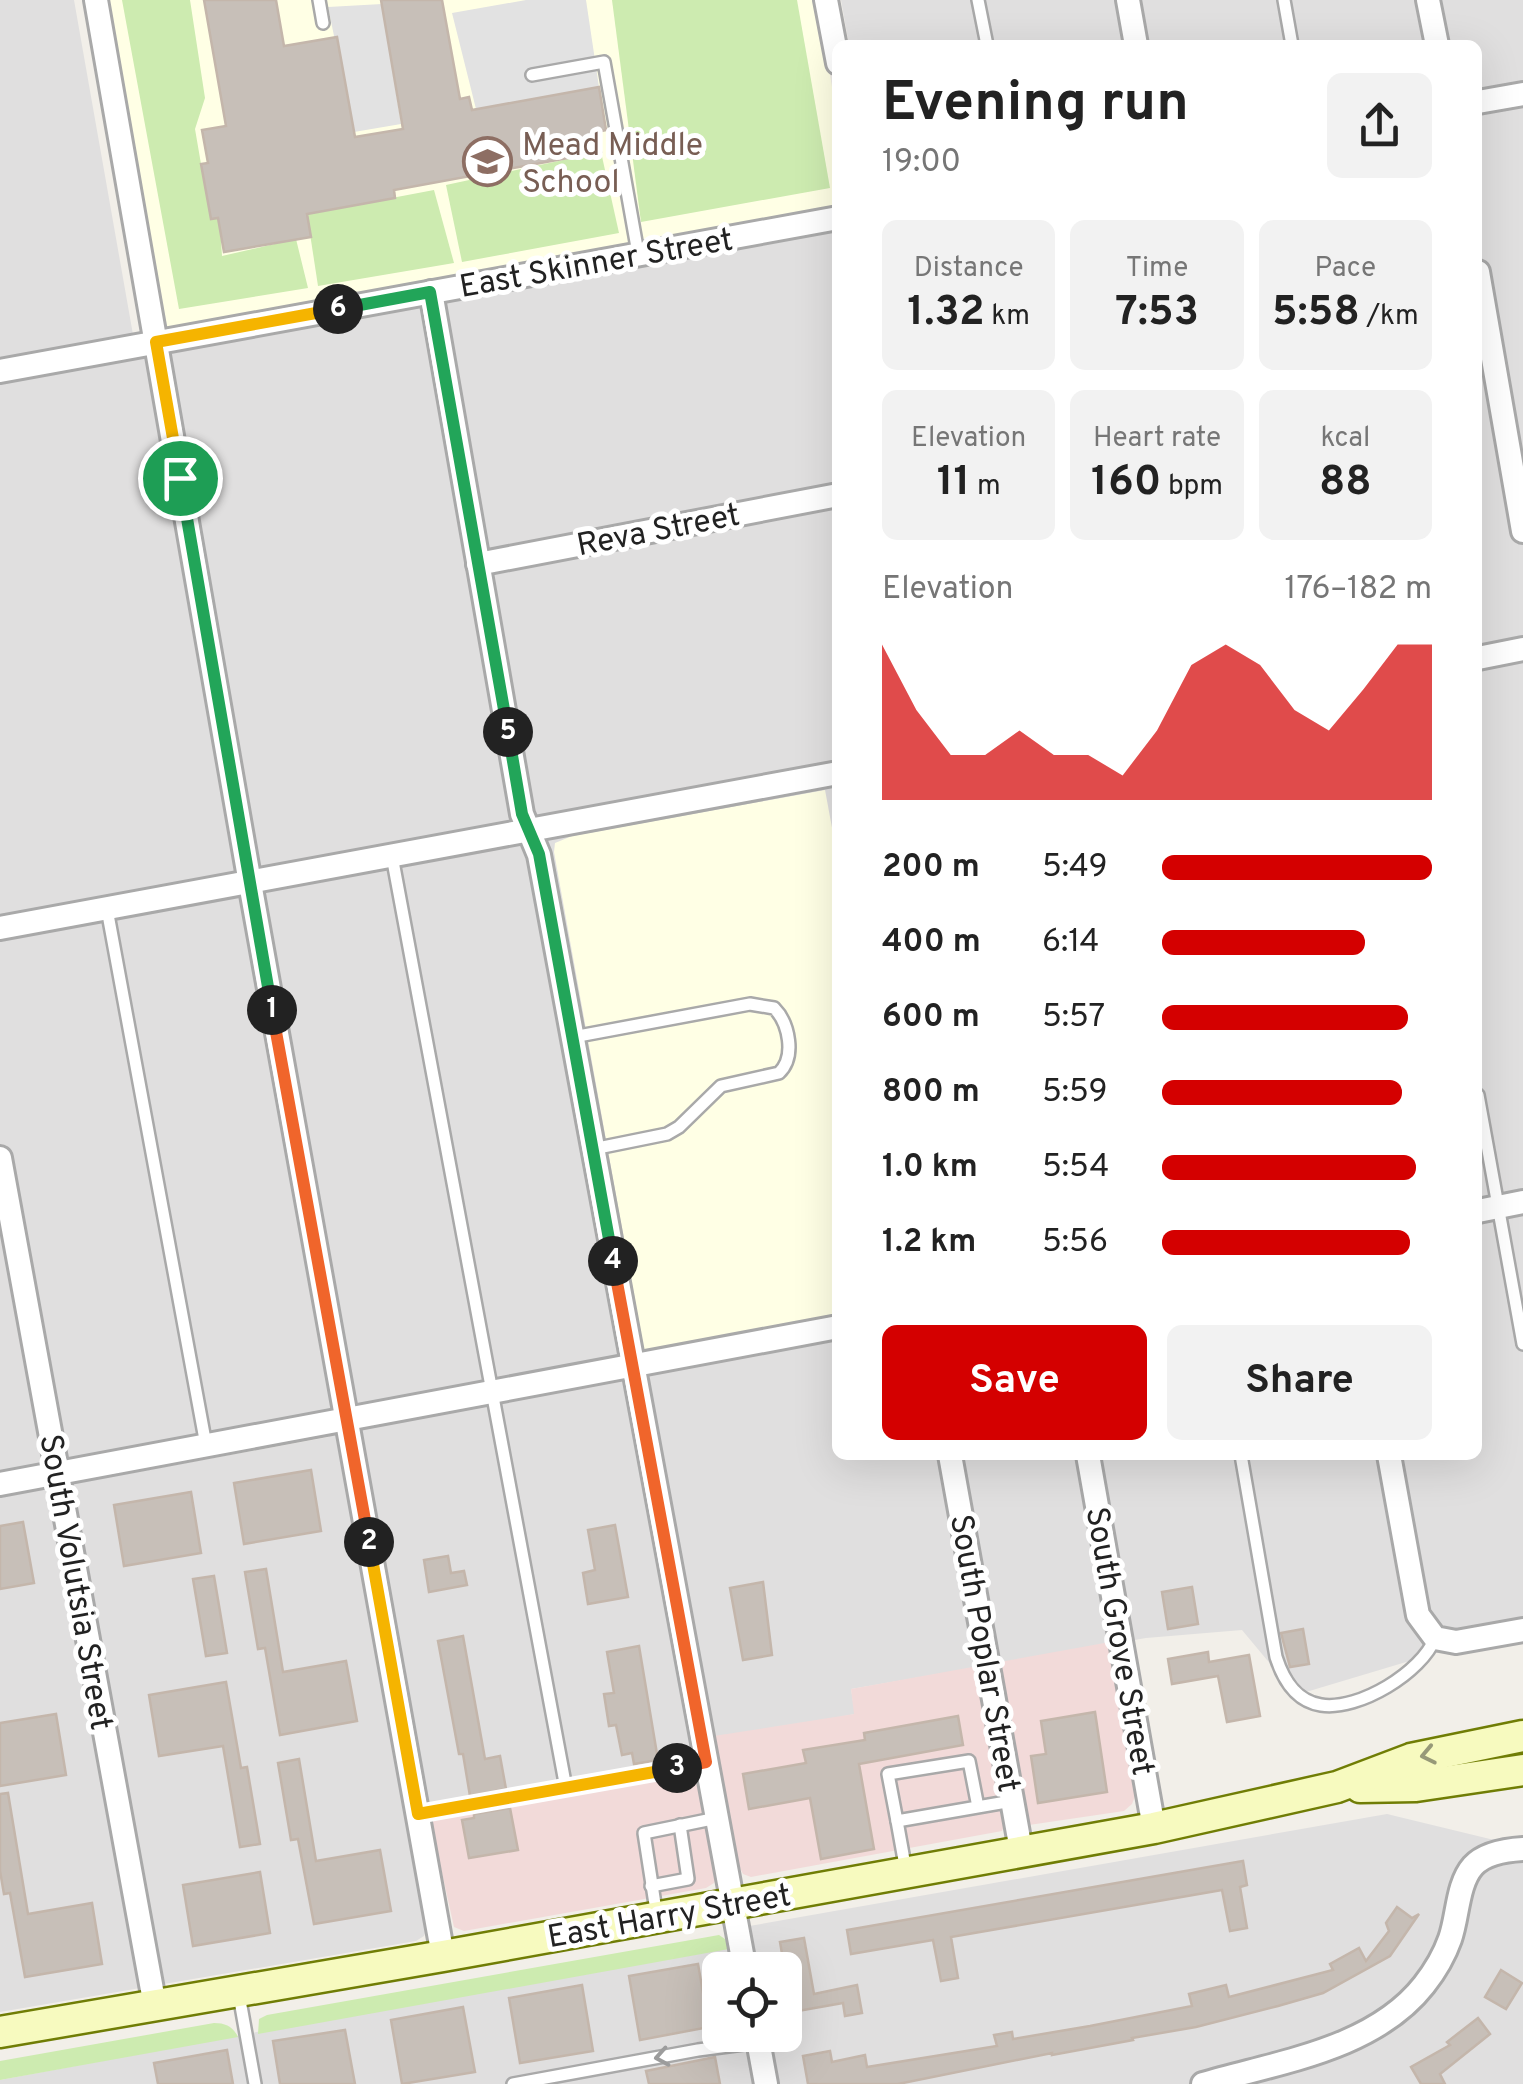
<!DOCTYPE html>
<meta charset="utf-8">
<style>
body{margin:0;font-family:Overpass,sans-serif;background:#f2f2f2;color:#222;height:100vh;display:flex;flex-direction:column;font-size:38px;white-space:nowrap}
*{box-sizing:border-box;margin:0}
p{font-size:32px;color:#767676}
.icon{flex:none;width:55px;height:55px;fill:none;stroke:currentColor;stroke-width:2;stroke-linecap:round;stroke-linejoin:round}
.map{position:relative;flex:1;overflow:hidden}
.side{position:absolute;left:832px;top:40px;width:650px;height:1420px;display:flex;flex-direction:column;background:#fff;border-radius:15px;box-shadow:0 10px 40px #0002}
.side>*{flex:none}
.fabs{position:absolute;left:702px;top:1952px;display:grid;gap:20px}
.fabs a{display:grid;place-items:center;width:100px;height:100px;border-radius:15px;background:#fff;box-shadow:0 10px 40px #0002;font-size:50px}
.pin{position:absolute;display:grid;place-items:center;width:85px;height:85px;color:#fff;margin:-42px;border:5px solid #fff;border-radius:50%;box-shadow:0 2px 10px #0007}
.km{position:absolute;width:50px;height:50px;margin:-25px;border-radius:50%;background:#222;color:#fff;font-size:28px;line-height:50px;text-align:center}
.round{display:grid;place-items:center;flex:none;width:105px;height:105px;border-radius:15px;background:#f2f2f2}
.headline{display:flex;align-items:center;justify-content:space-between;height:170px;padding:0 50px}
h1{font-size:55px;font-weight:700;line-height:75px}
.stats{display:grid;grid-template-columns:repeat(3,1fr);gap:15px;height:170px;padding:10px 50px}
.stats div{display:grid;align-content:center;border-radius:15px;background:#f2f2f2;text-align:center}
.stats b{font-size:42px;font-weight:700}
.stats small{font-size:28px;font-weight:400}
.stats p{font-size:28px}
.chart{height:280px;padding:20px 50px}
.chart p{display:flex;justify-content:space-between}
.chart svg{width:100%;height:180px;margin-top:10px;fill:#d40000;opacity:.7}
.cta{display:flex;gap:20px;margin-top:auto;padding:20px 50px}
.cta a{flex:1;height:115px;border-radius:15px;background:#d40000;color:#fff;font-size:40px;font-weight:700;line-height:115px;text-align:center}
.cta a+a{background:#f2f2f2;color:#222}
ul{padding:0 50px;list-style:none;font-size:32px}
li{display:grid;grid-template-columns:160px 120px 1fr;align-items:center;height:75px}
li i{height:25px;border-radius:12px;background:#d40000}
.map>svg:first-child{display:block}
.residential{fill:#e0dfdf;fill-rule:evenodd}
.commercial{fill:#f2dad9}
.education{fill:#ffffe5}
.grass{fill:#cdebb0}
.parking{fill:#e2e2e2}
.building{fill:#c7bfb8;stroke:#c4b6ab;stroke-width:2.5}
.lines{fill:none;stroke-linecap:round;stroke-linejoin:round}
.service-casing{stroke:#a9a9a9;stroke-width:16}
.minor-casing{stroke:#a9a9a9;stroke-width:28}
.secondary-casing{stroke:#707d05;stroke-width:35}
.service{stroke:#fff;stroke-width:11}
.minor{stroke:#fff;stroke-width:22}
.secondary{stroke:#f7fabf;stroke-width:30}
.oneway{stroke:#979978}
.oneway2{stroke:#9c9c9c}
.split-1-casing{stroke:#fff;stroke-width:20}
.split-2-casing{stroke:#fff;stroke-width:20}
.split-3-casing{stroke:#fff;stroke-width:20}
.split-4-casing{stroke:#fff;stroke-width:20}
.split-5-casing{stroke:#fff;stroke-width:20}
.split-6-casing{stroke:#fff;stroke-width:20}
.split-7-casing{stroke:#fff;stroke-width:20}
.split-1{stroke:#22a559;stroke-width:12}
.split-2{stroke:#f0652b;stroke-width:12}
.split-3{stroke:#f5b400;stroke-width:12}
.split-4{stroke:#f0652b;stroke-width:12}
.split-5{stroke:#22a559;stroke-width:12}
.split-6{stroke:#22a559;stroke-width:12}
.split-7{stroke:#f5b400;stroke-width:12}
.labels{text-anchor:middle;stroke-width:10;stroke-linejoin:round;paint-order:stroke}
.education-label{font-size:32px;fill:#785e54;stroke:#fff;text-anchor:start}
.street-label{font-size:32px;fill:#222;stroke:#fff}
</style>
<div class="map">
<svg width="1523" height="2084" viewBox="0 0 1523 2084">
<rect width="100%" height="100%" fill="#f2efe9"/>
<g class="residential">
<polygon points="0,0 74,0 135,346 837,222 838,1455 1478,1455 1478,45 849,45 841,0 1523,0 1523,1627 1296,1695 1242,1630 1146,1638 851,1689 855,1714 728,1738 686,1766 418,1815 427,1927 424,1936 416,1941 0,2012 0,1497 329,1437 326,1424 0,1485"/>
<path d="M1387,1814L1490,1839L1523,1841V2084H0V2080L739,1942L738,1928ZM720,1970H785V2035H720Z"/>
</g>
<g class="commercial">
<polygon points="1110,1642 1137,1791 1132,1804 1124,1811 1029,1825 1000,1662"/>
<polygon points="978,1666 1006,1821 1002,1831 751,1877 743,1874 738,1864 714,1736 854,1714 851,1689"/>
<polygon points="695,1757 718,1874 714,1883 706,1888 464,1931 454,1927 427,1805"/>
</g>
<g class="education">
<polygon points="108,0 817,0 837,116 837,207 180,328 167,326"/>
<polygon points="825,790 838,860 837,1317 652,1352 644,1350 554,852 555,843 572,836"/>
</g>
<g class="grass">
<polygon points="122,0 190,0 205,98 195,129 201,164 220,225 222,256 296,239 308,288 179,309"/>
<polygon points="612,0 797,0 830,188 641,222"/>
<polygon points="601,152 619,233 462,262 446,185"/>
<polygon points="434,190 454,263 318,286 307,214"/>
<polygon points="719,1935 725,1939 729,1949 258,2034 259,2019 267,2015"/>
<path d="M214,2023C226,2023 233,2027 238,2037L0,2080V2061Z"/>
</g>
<g class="parking">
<polygon points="526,0 586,0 599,87 476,109 452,13"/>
<polygon points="382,4 401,124 354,132 328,7"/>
</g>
<g class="building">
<polygon points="204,0 276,0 284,46 337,37 355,137 403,129 381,0 442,0 460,99 469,97 472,110 599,87 606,130 597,132 601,152 394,190 395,198 307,214 311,237 224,252 218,218 211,219 201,164 208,163 202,130 226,126"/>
<polygon points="311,1470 321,1531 244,1544 234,1483"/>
<polygon points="191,1492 201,1553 124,1566 114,1505"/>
<polygon points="23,1522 34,1583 0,1589 0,1526"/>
<polygon points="615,1525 628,1597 588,1604 583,1573 595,1570 588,1530"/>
<polygon points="448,1556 451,1573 464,1571 467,1585 429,1592 424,1560"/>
<polygon points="266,1569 283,1672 346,1661 357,1721 280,1735 265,1648 258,1649 245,1572"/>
<polygon points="214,1576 227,1653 206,1656 193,1579"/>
<polygon points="763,1582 772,1655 743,1660 730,1588"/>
<polygon points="1192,1587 1198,1624 1168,1629 1162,1592"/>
<polygon points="1303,1629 1309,1664 1290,1667 1281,1633"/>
<polygon points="463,1636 485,1759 500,1756 506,1789 470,1796 463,1754 459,1754 438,1641"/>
<polygon points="639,1646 658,1760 634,1764 632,1753 622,1755 616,1725 609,1726 604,1694 614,1693 607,1652"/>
<polygon points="1208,1652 1209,1662 1249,1655 1260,1716 1227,1722 1218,1676 1172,1684 1168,1659"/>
<polygon points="226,1682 241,1768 247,1767 260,1844 240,1847 223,1746 159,1756 149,1695"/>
<polygon points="1095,1712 1107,1792 1038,1803 1031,1756 1046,1754 1041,1721"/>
<polygon points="56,1714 66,1775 0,1786 0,1723"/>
<polygon points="958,1716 963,1745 859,1764 874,1849 821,1859 810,1798 749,1809 743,1774 806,1763 803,1750 865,1740 864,1733"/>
<polygon points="299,1759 316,1861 380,1850 391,1911 314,1924 298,1839 291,1840 278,1763"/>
<polygon points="8,1793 28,1914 92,1903 102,1964 25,1977 10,1893 4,1894 0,1871 0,1794"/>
<polygon points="510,1808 518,1850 469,1858 462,1820 474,1818 474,1814"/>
<polygon points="1243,1861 1247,1885 1240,1887 1247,1928 1230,1931 1222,1890 951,1937 958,1978 941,1981 933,1940 851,1954 847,1930"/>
<polygon points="260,1872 270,1933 193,1946 183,1885"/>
<polygon points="1397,1907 1412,1918 1419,1914 1390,1956 1323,1993 1278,2006 1196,2027 1132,2038 1133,2040 1052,2055 1052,2053 898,2084 808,2084 803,2056 830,2051 832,2062 865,2055 867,2067 997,2046 994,2035 1012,2032 1013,2039 1090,2026 1192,2006 1189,1994 1226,1985 1229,1997 1333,1970 1330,1964 1359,1948 1366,1961 1389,1931 1386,1923"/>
<polygon points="804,1938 814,1994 857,1985 862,2013 845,2016 843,2003 792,2012 780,1942"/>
<polygon points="698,1964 709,2027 640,2040 629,1976"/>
<polygon points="1501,1970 1522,1983 1506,2009 1485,1997"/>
<polygon points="582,1985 593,2051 520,2063 509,1998"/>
<polygon points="463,2007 475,2072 402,2084 391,2020"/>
<polygon points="1478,2018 1490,2034 1440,2074 1445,2084 1421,2084 1411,2067 1450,2045 1447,2042"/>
<polygon points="345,2030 355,2084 280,2084 273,2041"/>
<polygon points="227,2050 233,2084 158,2084 154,2063"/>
<polygon points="715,2057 720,2084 649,2084 646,2071"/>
</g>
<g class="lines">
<defs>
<g id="service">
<polyline points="319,0 323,23"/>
<polyline points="978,0 987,45"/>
<polyline points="1284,0 1292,45"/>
<polyline points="532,75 604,62 638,253"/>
<polyline points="392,856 566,1788"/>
<polyline points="107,909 206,1445"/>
<path d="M573,1037L750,1004L774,1008C789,1023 796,1057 779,1073L721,1086L679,1127L667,1134L593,1149"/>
<polyline points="1478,1095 1523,1344"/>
<path d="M1241,1455L1276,1657C1283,1679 1295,1701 1321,1705C1359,1711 1422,1672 1435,1638"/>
<polyline points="978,1807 969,1761 888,1774 897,1821 1012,1801"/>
<polyline points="418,1815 706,1762"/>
<polyline points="897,1821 906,1871"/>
<polyline points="651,1886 688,1879 680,1825"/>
<polyline points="657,1917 644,1833 717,1818"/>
<polyline points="239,1995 255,2084"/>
<polyline points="513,2084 698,2050 759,2042"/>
</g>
<g id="minor">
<polyline points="96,0 250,883 443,1956"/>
<polyline points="826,0 838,63"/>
<polyline points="1128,0 1136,45"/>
<polyline points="1428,0 1437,45"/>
<polyline points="1478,102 1523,94"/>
<polyline points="1478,272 1523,531"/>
<polyline points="431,292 522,814 539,855 745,1970"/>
<polyline points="0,371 838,218"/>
<polyline points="478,564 838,495"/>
<polyline points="1478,658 1523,649"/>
<polyline points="0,928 838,773"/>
<polyline points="0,1158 155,2006"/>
<polyline points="1478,1211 1523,1202"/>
<polyline points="950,1455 1021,1850"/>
<polyline points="1088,1455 1154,1828"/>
<polyline points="1389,1455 1418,1615 1435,1638 1456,1642 1523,1630"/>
<polyline points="0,1484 838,1327"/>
<polyline points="757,2035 766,2084"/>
<path d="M1203,2084C1277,2062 1373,2050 1424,1985C1435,1971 1444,1956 1450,1939C1458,1917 1457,1884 1473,1866C1485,1853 1506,1850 1523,1849"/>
</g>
<g id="secondary">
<polyline points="1360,1787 1416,1786 1523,1770"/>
<polyline points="0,2032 443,1956 1154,1828 1337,1787 1411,1759 1523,1736"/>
</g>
</defs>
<use href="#service" class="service-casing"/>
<use href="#minor" class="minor-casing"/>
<use href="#secondary" class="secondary-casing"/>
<use href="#service" class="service"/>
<use href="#minor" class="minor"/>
<use href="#secondary" class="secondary"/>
</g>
<defs><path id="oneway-chevron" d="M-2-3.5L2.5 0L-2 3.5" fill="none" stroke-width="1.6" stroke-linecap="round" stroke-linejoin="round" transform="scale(2.5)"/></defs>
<use class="oneway" href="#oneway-chevron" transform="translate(1428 1755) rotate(168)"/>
<use class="oneway2" href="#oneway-chevron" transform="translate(662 2057) rotate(170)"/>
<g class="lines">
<defs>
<polyline id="split-1" points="180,478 272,1010"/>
<polyline id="split-2" points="272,1010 369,1542"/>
<polyline id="split-3" points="369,1542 418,1814 677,1768"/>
<polyline id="split-4" points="613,1261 706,1762 677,1768"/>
<polyline id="split-5" points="508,732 522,814 539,854 613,1261"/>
<polyline id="split-6" points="338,309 430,292 508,732"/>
<polyline id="split-7" points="180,478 156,342 338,309"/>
</defs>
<use href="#split-1" class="split-1-casing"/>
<use href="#split-2" class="split-2-casing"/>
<use href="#split-3" class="split-3-casing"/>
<use href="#split-4" class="split-4-casing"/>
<use href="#split-5" class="split-5-casing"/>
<use href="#split-6" class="split-6-casing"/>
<use href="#split-7" class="split-7-casing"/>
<use href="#split-1" class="split-1"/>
<use href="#split-2" class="split-2"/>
<use href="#split-3" class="split-3"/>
<use href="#split-4" class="split-4"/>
<use href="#split-5" class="split-5"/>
<use href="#split-6" class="split-6"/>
<use href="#split-7" class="split-7"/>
</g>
<defs>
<symbol id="school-ring" viewBox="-11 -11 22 22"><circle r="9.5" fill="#fff" stroke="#8d6e63" stroke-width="1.5"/><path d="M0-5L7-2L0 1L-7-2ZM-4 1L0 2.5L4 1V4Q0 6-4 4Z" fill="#8d6e63"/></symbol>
</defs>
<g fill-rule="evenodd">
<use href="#school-ring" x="460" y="134" width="55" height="55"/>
</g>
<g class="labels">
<g class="education-label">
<text x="522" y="155">Mead Middle<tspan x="522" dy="37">School</tspan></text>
</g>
<g class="street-label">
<text transform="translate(596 262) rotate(-10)" y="11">East Skinner Street</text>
<text transform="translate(658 529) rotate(-11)" y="11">Reva Street</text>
<text transform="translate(77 1582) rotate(80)" y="11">South Volutsia Street</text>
<text transform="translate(1121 1641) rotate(80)" y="11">South Grove Street</text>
<text transform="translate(986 1653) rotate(80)" y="11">South Poplar Street</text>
<text transform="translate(669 1915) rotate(-10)" y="11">East Harry Street</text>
</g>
</g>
</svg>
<div class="fabs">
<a><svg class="icon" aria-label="locate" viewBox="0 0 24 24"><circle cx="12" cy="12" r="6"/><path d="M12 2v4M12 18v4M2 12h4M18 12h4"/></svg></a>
</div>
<div class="pin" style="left:180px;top:478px;background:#1e9e55"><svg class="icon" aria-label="arrive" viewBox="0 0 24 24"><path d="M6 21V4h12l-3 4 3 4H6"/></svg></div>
<b class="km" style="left:272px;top:1010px">1</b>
<b class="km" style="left:369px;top:1542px">2</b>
<b class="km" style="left:677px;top:1768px">3</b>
<b class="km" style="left:613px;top:1261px">4</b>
<b class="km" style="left:508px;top:732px">5</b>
<b class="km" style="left:338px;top:309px">6</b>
<section class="side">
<div class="headline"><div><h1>Evening run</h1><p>19:00</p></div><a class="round"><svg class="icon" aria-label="share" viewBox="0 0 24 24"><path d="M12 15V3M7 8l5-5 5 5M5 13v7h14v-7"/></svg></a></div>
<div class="stats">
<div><p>Distance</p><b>1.32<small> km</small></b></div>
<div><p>Time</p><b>7:53</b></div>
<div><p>Pace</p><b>5:58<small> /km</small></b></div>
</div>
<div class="stats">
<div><p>Elevation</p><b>11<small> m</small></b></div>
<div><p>Heart rate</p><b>160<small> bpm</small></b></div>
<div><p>kcal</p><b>88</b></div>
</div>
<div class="chart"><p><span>Elevation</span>176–182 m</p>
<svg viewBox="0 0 160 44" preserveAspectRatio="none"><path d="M0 44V6L10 22L20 33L30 33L40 27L50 33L60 33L70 38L80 27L90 11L100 6L110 11L120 22L130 27L140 17L150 6L160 6V44z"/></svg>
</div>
<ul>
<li><b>200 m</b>5:49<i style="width:100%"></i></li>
<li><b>400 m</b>6:14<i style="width:75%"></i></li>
<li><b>600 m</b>5:57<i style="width:91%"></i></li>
<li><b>800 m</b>5:59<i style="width:89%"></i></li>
<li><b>1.0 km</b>5:54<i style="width:94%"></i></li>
<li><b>1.2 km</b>5:56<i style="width:92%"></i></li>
</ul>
<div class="cta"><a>Save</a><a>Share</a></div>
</section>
</div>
